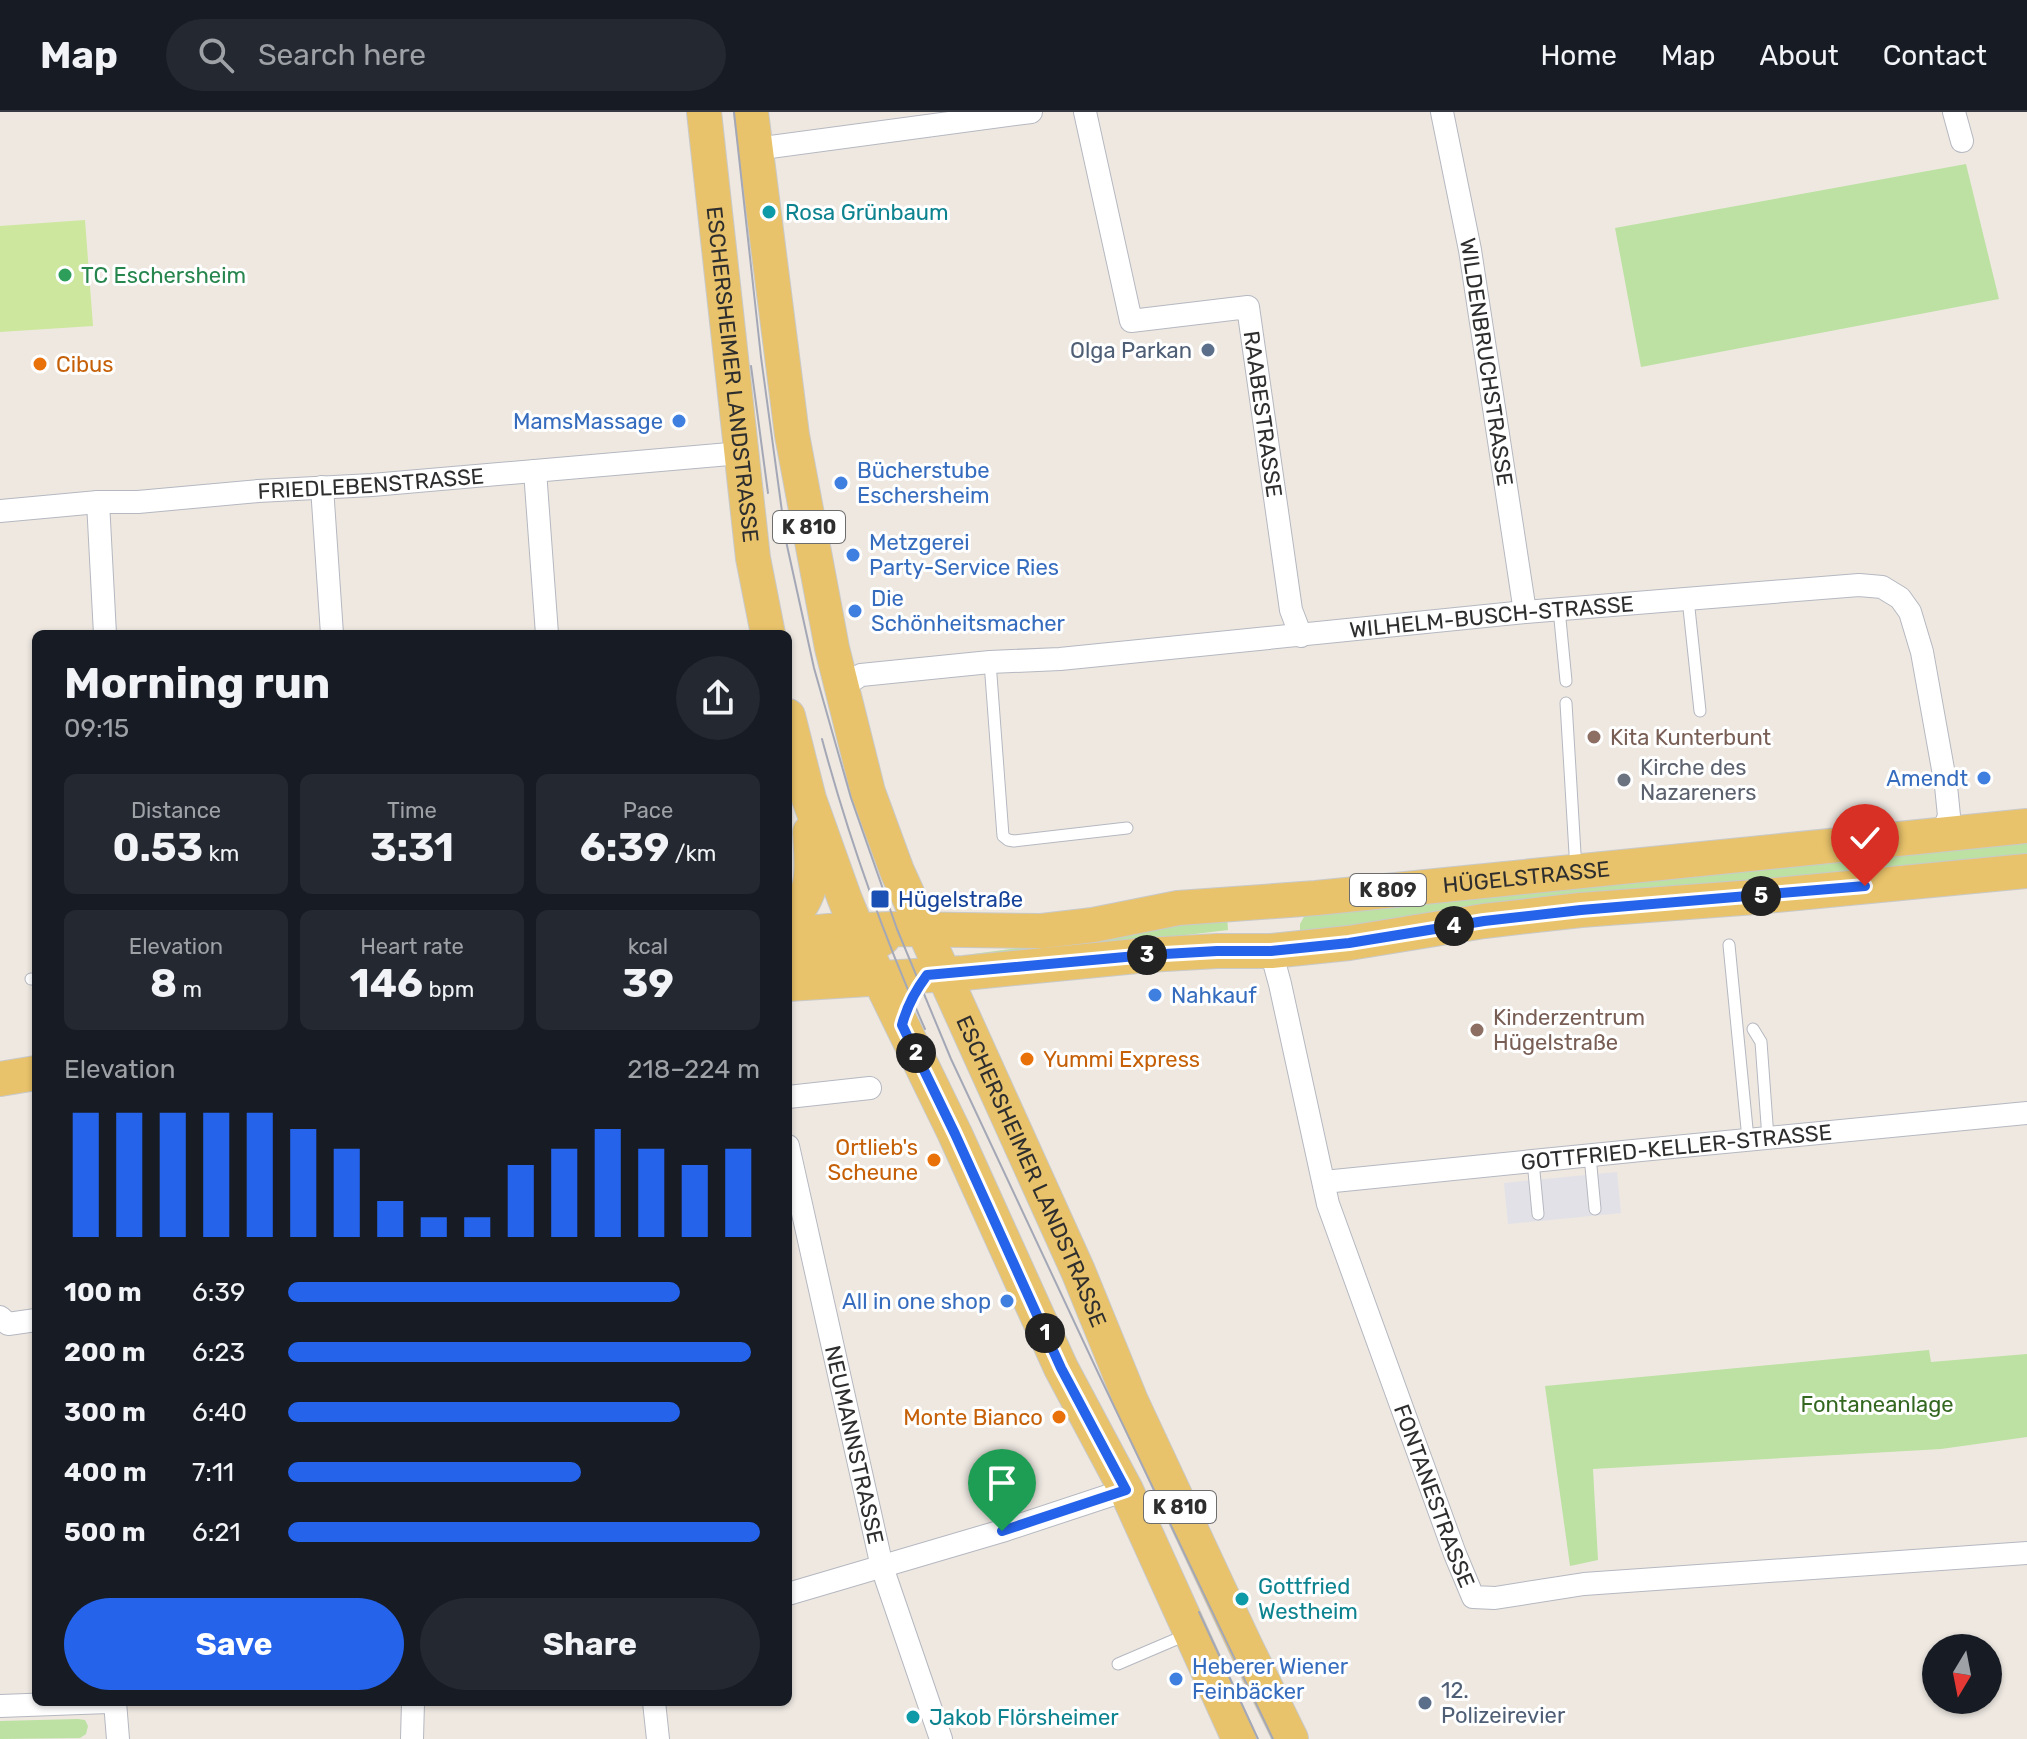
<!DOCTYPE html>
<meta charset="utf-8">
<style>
body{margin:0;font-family:Rubik,sans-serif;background:#242831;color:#f1f3f6;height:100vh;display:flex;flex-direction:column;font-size:30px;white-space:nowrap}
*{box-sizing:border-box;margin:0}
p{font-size:26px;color:#9ea1a6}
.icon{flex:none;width:44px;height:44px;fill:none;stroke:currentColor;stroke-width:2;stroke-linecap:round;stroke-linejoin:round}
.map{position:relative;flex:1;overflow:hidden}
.side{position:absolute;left:32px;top:518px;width:760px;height:1076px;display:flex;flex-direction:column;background:#171b24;border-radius:12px;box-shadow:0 2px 6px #0004}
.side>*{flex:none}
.needle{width:52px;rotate:190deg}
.buttons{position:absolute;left:1922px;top:1522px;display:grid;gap:16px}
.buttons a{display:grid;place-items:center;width:80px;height:80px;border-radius:50%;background:#171b24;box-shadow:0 2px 6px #0004;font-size:40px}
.pin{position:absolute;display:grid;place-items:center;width:68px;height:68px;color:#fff;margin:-82px -34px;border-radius:50% 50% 50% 0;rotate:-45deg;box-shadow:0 0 8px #0007}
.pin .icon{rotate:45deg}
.km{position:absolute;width:40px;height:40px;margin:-20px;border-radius:50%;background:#222;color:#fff;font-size:22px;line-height:40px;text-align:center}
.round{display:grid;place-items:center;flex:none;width:84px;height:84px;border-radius:42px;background:#242831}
.overview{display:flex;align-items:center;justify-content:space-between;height:136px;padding:0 32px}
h1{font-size:44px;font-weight:700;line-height:60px}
.figures{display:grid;grid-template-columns:repeat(3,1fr);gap:12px;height:136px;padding:8px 32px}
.figures div{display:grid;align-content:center;border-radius:12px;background:#242831;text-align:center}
.figures b{font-size:40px;font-weight:700}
.figures small{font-size:22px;font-weight:400}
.figures p{font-size:22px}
.chart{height:224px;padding:16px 32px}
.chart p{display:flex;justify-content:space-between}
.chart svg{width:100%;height:144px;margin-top:8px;stroke:#2563eb;stroke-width:6}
.action{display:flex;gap:16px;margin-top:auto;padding:16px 32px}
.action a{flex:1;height:92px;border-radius:48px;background:#2563eb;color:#fff;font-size:32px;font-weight:700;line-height:92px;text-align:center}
.action a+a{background:#242831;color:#f1f3f6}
ul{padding:0 32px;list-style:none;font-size:26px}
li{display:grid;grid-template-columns:128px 96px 1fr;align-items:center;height:60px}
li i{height:20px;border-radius:10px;background:#2563eb}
header{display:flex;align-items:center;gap:48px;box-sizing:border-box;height:112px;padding:0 40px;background:#171b24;border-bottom:2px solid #363941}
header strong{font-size:38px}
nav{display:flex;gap:44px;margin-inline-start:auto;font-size:28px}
.search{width:560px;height:72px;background:#242831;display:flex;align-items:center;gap:20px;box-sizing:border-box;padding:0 28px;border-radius:44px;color:#9ea1a6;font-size:30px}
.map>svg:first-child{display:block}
.industrial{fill:#e2e1e7}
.green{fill:#bce1a2}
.pitch{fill:#cde79e}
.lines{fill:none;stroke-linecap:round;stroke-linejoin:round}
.lane-casing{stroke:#b5b8c0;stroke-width:13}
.street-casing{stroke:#b5b8c0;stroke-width:24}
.primary-casing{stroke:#c9c9c9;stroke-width:36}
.lane{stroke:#fff;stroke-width:11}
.street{stroke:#fff;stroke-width:22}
.primary{stroke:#e9c36b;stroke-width:34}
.tram{stroke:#a4a8b6;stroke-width:2}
.route-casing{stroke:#fff;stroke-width:16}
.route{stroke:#2563eb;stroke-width:10}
.culture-dot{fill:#0f9aa8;stroke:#fff;stroke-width:3}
.leisure-dot{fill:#2e9e5b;stroke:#fff;stroke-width:3}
.service-dot{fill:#5c6f8a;stroke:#fff;stroke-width:3}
.food-dot{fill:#e8710a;stroke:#fff;stroke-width:3}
.shop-dot{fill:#3f7fe0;stroke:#fff;stroke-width:3}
.education-dot{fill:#8d6e63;stroke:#fff;stroke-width:3}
.worship-dot{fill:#6b7280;stroke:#fff;stroke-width:3}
.transit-dot{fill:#1a4fb4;stroke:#fff;stroke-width:3}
.labels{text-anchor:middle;stroke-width:6;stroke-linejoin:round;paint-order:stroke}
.shield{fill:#fff;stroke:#6d6d6d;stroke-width:2}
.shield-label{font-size:20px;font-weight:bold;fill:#2e2e2e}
.culture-label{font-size:22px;fill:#0d838f;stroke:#fff;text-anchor:start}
.leisure-label{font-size:22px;fill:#27864d;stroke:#fff;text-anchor:start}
.service-label{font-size:22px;fill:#4e5e75;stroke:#fff;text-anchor:end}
.street-label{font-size:22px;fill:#2e2e2e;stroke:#fff}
.food-label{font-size:22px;fill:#c56008;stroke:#fff;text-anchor:start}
.shop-label{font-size:22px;fill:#366cbe;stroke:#fff;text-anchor:start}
.education-label{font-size:22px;fill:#785e54;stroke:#fff;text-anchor:start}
.worship-label{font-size:22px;fill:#5b616d;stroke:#fff;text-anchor:start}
.transit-label{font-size:22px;fill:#164399;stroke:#fff;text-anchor:start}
.park-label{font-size:22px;fill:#346820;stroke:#fff}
</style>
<header>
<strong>Map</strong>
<div class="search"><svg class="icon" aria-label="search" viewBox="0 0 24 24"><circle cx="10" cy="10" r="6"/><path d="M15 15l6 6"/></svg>Search here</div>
<nav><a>Home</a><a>Map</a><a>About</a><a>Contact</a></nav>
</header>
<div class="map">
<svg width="2027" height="1627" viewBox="0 0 2027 1627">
<rect width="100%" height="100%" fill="#eee8e1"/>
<polygon class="industrial" points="1617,1060 1621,1101 1508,1112 1504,1071"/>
<g class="green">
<polygon points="1966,52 1999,187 1641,255 1615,116"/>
<polygon points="2027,725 2027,750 1300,819 1300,812 1305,803"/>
<polygon points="1227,804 1228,818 973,849 973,842 1070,829"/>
<polygon points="1929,1238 1931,1250 2027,1242 2027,1325 1941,1337 1593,1357 1598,1448 1570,1454 1545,1274"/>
<polygon points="78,1607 85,1608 88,1614 86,1622 80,1626 0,1627 0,1609"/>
</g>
<polygon class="pitch" points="85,108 93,214 0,220 0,114"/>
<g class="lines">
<defs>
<g id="lane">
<polyline points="1688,487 1700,599"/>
<polyline points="1559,497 1566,569"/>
<polyline points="990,550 1003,724 1008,728 1014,729 1127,716"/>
<polyline points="1566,591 1576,758"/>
<polyline points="1729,833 1748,1027"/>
<polyline points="31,867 36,867"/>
<polyline points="1753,917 1761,930 1768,1026"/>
<polyline points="1590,1044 1595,1097"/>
<polyline points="1533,1049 1538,1102"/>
<polyline points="1118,1552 1186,1523"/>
</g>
<g id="street">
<path id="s1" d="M1085,0L1131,209L1248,195L1291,498L1301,524"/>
<path id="s2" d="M1442,0L1470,138L1525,500"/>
<polyline points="1954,0 1962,29"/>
<polyline points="755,37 1031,0"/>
<polyline points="535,359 547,522"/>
<polyline points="322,375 332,522"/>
<polyline points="98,390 105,522"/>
<path id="s3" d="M0,399L98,390H138L258,379L372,373L741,341"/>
<path id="s4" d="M842,581L850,570L861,563L990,550L1060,547L1525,500L1859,473L1882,475L1900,486L1910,500L1922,540L1946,674L1949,704L1941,724"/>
<path id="s5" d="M1271,839L1280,872L1328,1092L1455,1442L1473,1485L1495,1486L1584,1472L2027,1441"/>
<polyline points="788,985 870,976"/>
<path id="s6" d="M788,1034L882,1455L941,1627"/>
<path id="s7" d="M1324,1070C1558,1046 1793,1023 2027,1001"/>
<polyline points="0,1205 8,1212 36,1208"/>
<polyline points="788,1482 1002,1419 1126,1378"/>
<polyline points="115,1590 118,1627"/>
<polyline points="654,1590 658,1627"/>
<polyline points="0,1594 108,1590"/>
<polyline points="412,1627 413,1590"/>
</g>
<g id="primary">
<path id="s8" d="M704,0L753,446L768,522"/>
<path id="s9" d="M751,0L792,323L832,536L868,680L897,759L1078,1159L1131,1289L1245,1533L1291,1627"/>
<polyline points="788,604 809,687 844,785 865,837 955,1022 1061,1256 1126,1378 1239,1627"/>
<path d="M788,810C817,779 812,759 810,720"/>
<path id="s10" d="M788,823L829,819L894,817L1042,819L1093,813L1178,796L1316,786L2027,714"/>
<polyline points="788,852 865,837 883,826"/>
<polyline points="788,872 964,861 1147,843 1217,839 1271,839 1349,831 1484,809 1581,798 1755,785 2027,759"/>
<polyline points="0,967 36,961"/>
</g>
</defs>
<use href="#lane" class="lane-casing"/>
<use href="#street" class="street-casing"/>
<use href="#primary" class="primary-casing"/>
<use href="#lane" class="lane"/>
<use href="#street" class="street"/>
<use href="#primary" class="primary"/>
<g class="tram">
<polyline points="734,0 761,245 786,429 814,556 851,686 897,817 951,947 1101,1267 1273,1627"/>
<polyline points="751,254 768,381"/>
<path d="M822,627C849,727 883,823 925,917"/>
<polyline points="1199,1500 1258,1627"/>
</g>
</g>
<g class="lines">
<defs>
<path id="route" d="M1002,1419L1126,1378L1061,1256L955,1022L902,913C907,894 915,879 927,863L1147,843L1217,839H1271L1349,831L1484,809L1581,798L1865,774"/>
</defs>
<use href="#route" class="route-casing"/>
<use href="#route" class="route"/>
</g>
<g class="culture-dot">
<circle cx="769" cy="100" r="8"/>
<circle cx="1242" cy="1487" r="8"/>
<circle cx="913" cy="1605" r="8"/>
</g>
<circle class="leisure-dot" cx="65" cy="163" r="8"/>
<g class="service-dot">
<circle cx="1208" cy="238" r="8"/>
<circle cx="1425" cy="1591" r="8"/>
</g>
<g class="food-dot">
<circle cx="40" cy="252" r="8"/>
<circle cx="1027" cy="947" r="8"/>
<circle cx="934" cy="1048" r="8"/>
<circle cx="1059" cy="1305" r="8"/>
</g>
<g class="shop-dot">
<circle cx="679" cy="309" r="8"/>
<circle cx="841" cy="371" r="8"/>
<circle cx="853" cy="443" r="8"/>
<circle cx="855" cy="499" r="8"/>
<circle cx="1984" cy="666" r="8"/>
<circle cx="1155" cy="883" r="8"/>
<circle cx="1007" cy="1189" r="8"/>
<circle cx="1176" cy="1567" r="8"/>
</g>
<g class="education-dot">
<circle cx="1594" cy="625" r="8"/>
<circle cx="1477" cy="918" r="8"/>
</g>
<circle class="worship-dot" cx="1624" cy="668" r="8"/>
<rect class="transit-dot" x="870" y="777" width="20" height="20" rx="4"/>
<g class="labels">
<g class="shield">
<rect x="773" y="399" width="72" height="32" rx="6"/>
<rect x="1350" y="762" width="76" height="32" rx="6"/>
<rect x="1144" y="1379" width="72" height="32" rx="6"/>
</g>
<g class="shield-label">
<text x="809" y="422">K 810</text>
<text x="1388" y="785">K 809</text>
<text x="1180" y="1402">K 810</text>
</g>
<g class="culture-label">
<text x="785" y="108">Rosa Grünbaum</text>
<text x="1258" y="1482">Gottfried<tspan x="1258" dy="25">Westheim</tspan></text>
<text x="929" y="1613">Jakob Flörsheimer</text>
</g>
<g class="leisure-label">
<text x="81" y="171">TC Eschersheim</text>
</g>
<g class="service-label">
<text x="1192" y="246">Olga Parkan</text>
<text x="1441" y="1586" text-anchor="start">12.<tspan x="1441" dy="25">Polizeirevier</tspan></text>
</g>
<g class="street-label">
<text dy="8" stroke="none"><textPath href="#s2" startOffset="254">WILDENBRUCHSTRASSE</textPath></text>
<text dy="8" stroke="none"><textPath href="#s8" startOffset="264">ESCHERSHEIMER LANDSTRASSE</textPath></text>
<text dy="8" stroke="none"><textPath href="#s1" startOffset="440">RAABESTRASSE</textPath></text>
<text dy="8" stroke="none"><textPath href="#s3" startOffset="372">FRIEDLEBENSTRASSE</textPath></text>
<text dy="8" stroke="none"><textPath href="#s4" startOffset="660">WILHELM-BUSCH-STRASSE</textPath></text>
<text dy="8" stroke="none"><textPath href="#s10" startOffset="742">HÜGELSTRASSE</textPath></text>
<text dy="8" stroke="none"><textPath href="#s7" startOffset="354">GOTTFRIED-KELLER-STRASSE</textPath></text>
<text dy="8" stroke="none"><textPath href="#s9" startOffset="1104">ESCHERSHEIMER LANDSTRASSE</textPath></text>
<text dy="8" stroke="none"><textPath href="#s6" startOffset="306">NEUMANNSTRASSE</textPath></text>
<text dy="8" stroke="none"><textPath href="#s5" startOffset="570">FONTANESTRASSE</textPath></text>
</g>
<g class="food-label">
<text x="56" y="260">Cibus</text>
<text x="1043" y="955">Yummi Express</text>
<text x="918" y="1043" text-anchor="end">Ortlieb's<tspan x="918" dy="25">Scheune</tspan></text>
<text x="1043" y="1313" text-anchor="end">Monte Bianco</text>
</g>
<g class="shop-label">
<text x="663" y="317" text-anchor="end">MamsMassage</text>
<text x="857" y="366">Bücherstube<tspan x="857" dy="25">Eschersheim</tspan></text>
<text x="869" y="438">Metzgerei<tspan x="869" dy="25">Party-Service Ries</tspan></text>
<text x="871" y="494">Die<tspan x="871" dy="25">Schönheitsmacher</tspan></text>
<text x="1968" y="674" text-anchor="end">Amendt</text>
<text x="1171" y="891">Nahkauf</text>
<text x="991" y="1197" text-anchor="end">All in one shop</text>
<text x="1192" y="1562">Heberer Wiener<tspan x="1192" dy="25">Feinbäcker</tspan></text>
</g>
<g class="education-label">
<text x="1610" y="633">Kita Kunterbunt</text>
<text x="1493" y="913">Kinderzentrum<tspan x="1493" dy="25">Hügelstraße</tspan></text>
</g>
<g class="worship-label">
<text x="1640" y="663">Kirche des<tspan x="1640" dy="25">Nazareners</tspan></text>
</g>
<g class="transit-label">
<text x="898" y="795">Hügelstraße</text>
</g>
<g class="park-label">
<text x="1877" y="1300">Fontaneanlage</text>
</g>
</g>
</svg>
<div class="buttons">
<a><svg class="needle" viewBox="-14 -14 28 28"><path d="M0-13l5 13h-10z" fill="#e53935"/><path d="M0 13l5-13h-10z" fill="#9ea1a6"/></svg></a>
</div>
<div class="pin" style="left:1002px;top:1419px;background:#1e9e55"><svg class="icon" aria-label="arrive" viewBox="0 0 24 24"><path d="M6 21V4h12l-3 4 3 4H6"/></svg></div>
<div class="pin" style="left:1865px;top:774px;background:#d93025"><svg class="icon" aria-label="check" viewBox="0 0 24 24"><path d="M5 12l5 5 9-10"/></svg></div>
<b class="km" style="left:1045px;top:1221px">1</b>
<b class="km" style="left:916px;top:941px">2</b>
<b class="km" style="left:1147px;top:843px">3</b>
<b class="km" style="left:1454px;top:814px">4</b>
<b class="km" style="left:1761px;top:784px">5</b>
<section class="side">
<div class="overview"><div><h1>Morning run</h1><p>09:15</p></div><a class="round"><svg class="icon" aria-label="share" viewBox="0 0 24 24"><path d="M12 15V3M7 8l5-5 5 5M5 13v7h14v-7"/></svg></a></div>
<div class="figures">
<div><p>Distance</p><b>0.53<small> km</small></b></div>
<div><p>Time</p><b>3:31</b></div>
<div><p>Pace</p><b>6:39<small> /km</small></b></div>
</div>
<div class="figures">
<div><p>Elevation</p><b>8<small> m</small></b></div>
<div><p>Heart rate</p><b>146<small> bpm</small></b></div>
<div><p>kcal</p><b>39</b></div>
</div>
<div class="chart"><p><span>Elevation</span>218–224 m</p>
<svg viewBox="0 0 160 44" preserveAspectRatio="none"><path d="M5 44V6M15 44V6M25 44V6M35 44V6M45 44V6M55 44V11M65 44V17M75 44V33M85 44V38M95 44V38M105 44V22M115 44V17M125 44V11M135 44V17M145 44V22M155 44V17"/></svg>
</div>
<ul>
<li><b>100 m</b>6:39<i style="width:83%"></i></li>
<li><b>200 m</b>6:23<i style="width:98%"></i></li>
<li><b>300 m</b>6:40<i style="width:83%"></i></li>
<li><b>400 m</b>7:11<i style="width:62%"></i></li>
<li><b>500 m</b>6:21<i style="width:100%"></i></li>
</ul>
<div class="action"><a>Save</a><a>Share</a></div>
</section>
</div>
